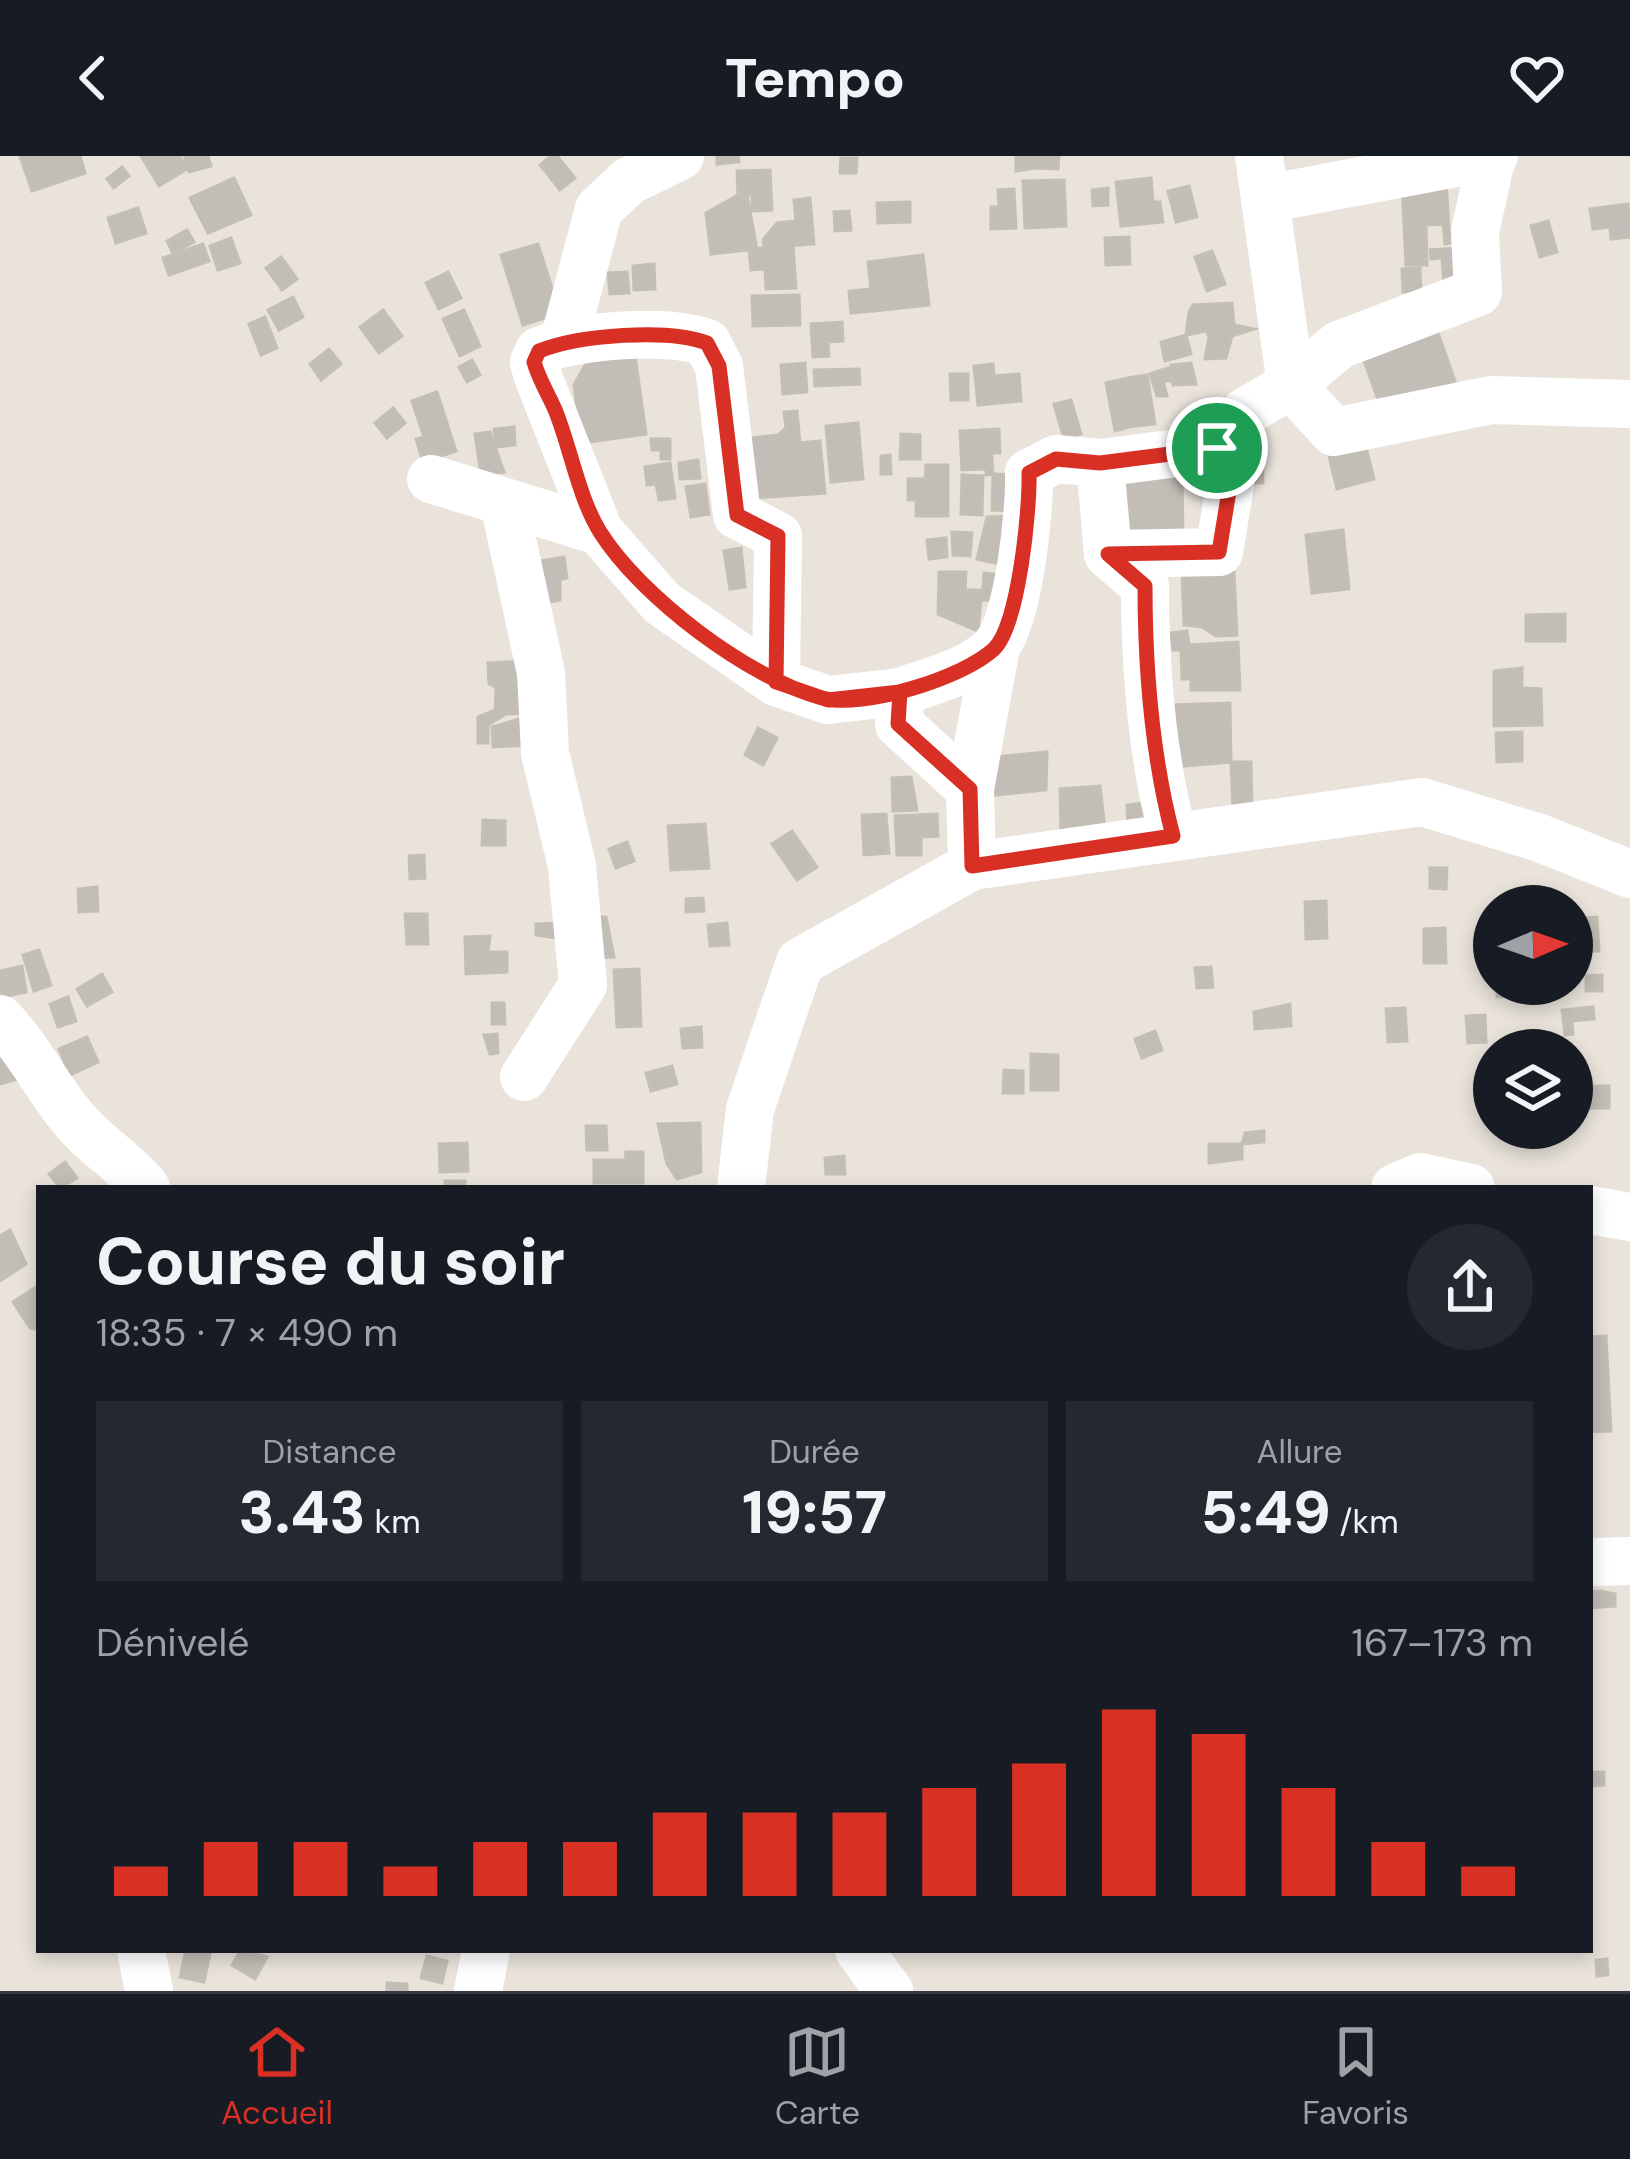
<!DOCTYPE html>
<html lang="fr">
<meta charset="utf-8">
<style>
body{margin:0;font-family:"DM Sans",sans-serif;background:#242831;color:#f1f3f6;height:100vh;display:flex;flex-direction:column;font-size:45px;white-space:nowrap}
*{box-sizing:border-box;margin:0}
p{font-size:39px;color:#9ea1a6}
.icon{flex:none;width:66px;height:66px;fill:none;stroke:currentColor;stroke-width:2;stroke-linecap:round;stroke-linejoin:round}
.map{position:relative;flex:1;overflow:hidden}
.panel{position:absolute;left:36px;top:1029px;width:1557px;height:768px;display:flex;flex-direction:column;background:#171b24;border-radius:0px;box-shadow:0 6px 18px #0003}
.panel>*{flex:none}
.needle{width:78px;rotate:88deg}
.buttons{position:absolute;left:1473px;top:729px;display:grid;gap:24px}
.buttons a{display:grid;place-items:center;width:120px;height:120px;border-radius:50%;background:#171b24;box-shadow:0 6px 18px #0003;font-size:60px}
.pin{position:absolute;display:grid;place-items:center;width:102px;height:102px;color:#fff;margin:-51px;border:6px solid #fff;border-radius:50%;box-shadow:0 3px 12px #0007}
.round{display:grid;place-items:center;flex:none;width:126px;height:126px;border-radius:63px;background:#242831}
.overview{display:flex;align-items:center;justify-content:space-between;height:204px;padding:0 60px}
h1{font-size:66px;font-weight:800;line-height:90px}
.stats{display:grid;grid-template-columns:repeat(3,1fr);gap:18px;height:204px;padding:12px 60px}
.stats div{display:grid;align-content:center;border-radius:0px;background:#242831;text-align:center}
.stats b{font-size:60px;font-weight:800}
.stats small{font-size:33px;font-weight:400}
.stats p{font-size:33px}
.chart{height:336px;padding:24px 60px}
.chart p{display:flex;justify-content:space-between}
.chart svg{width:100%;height:216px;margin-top:12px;stroke:#d93025;stroke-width:6}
header{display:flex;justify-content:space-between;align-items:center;height:156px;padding:0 60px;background:#171b24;font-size:54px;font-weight:800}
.tabs{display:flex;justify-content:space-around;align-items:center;height:168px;border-top:3px solid #363941;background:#171b24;font-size:33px;color:#9ea1a6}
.tabs a{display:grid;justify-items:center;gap:6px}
.tabs .current{color:#d93025}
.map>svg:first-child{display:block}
.building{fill:#c2bdb6;stroke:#c4bfb5;stroke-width:3}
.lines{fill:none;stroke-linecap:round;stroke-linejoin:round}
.minor{stroke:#fff;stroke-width:48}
.route-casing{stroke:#fff;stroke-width:24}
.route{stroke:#d93025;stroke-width:15}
</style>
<header><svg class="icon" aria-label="back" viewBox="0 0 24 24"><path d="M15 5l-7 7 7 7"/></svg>Tempo<svg class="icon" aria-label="heart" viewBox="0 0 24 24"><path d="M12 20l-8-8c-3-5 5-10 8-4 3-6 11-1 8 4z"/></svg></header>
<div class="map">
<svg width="1630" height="1835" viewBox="0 0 1630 1835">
<rect width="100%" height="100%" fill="#e9e3db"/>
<g class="building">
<polygon points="20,0 80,0 85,17 32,35"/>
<polygon points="141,0 179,0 187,13 159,30"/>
<polygon points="184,0 208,0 211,10 189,16"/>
<polygon points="551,0 557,0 575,22 560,34 540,9"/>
<polygon points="717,0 738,0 739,6 717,8"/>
<polygon points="1016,0 1038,0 1036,12 1016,15"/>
<polygon points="1036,0 1059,0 1058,13 1036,12"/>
<polygon points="841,2 857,2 856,17 840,17"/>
<polygon points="122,11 129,20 114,32 107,23"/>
<polygon points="770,14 772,54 752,55 752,39 738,39 737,15"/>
<polygon points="234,22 251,59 208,77 190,42"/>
<polygon points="1151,22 1153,46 1160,46 1163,66 1121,70 1116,26"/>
<polygon points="1064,24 1066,70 1025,72 1023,25"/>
<polygon points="1446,26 1450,87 1445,88 1443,68 1426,69 1427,109 1406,109 1402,30"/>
<polygon points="1189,30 1197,61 1176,66 1168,35"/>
<polygon points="1108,32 1108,49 1093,50 1092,34"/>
<polygon points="1014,33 1016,72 991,73 991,51 999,51 998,34"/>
<polygon points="738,39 747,39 757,93 711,98 706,57"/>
<polygon points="810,42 814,88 764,92 763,84 777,67 796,65 794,44"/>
<polygon points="910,46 910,66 878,67 877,47"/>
<polygon points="1628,48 1630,81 1611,83 1610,71 1593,73 1590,53"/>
<polygon points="138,52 146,77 116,87 108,62"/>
<polygon points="849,55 851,74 835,75 834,56"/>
<polygon points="1548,65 1557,96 1540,101 1531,70"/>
<polygon points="187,74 194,86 173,97 167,85"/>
<polygon points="1129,81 1130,108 1106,109 1105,82"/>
<polygon points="231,82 240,107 218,114 210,90"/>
<polygon points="203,88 209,105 169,119 163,102"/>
<polygon points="538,88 560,157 523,169 501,99"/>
<polygon points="793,90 796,132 766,133 765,113 751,114 749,93"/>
<polygon points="1456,92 1459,127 1444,129 1442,102 1431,103 1430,94"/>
<polygon points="1212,95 1225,128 1207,135 1195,101"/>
<polygon points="923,99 929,149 873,155 868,106"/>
<polygon points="281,101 297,123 282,134 266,112"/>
<polygon points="654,108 655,133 634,134 633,110"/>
<polygon points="1420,112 1421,135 1403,136 1402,113"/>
<polygon points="448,116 461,142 439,153 426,127"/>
<polygon points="627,116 629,137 610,138 608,117"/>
<polygon points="872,133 873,155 851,157 849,135"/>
<polygon points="799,139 800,169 753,170 752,140"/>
<polygon points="293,141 303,161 279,174 268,154"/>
<polygon points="1232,147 1234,169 1254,173 1232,180 1226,202 1205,203 1209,181 1206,175 1186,179 1189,156 1193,149"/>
<polygon points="383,154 402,180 379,197 360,171"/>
<polygon points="464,154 480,190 460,200 443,163"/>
<polygon points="265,161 277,192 261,199 249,168"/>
<polygon points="842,166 843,185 828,186 829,200 813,201 811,168"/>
<polygon points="1436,171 1455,225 1381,252 1362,199"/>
<polygon points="1186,179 1191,198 1165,205 1161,186"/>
<polygon points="329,193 341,208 321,224 310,208"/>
<polygon points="635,199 646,278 582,287 574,229 587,206"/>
<polygon points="472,204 480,219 467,226 459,211"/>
<polygon points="805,207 807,236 783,238 781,209"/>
<polygon points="1191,207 1196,228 1173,229 1171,209"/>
<polygon points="993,208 994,220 1019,218 1021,245 978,249 974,210"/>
<polygon points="1168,212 1173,225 1163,225 1167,240 1157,240 1150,218"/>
<polygon points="859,213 860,228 815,230 814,214"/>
<polygon points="950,218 968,218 968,244 951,244"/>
<polygon points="1147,219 1155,268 1134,270 1127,222"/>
<polygon points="1124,223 1134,270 1115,275 1106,227"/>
<polygon points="437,236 456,295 423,306 416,283 424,281 412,245"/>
<polygon points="1071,244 1081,278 1064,283 1054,248"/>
<polygon points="393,252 405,267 387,282 375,267"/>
<polygon points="797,255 800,287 820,285 825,337 754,342 750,282 778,279 786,272 784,256"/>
<polygon points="858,267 863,323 831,326 826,270"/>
<polygon points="514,271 515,289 496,291 494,273"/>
<polygon points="999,273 1000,297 992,297 991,290 984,290 983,274"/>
<polygon points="983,274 984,290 991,290 993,318 986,319 986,313 962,314 960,275"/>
<polygon points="490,276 504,316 481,319 475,278"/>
<polygon points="901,278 920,279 920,303 900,303"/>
<polygon points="1262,280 1263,327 1244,327 1243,281"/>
<polygon points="651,283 670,283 670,303 661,303 661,294 652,294"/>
<polygon points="1365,287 1374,323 1337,333 1328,296"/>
<polygon points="890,299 891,318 881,318 881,300"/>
<polygon points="698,304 700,322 680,323 679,307"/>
<polygon points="670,307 675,342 659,344 656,328 647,329 645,311"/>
<polygon points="926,309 948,309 948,360 916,360 916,344 908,344 908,323 925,323"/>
<polygon points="993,318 1019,319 1019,355 992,354"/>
<polygon points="962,319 983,320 982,359 961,358"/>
<polygon points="1182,319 1183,378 1117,381 1116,320"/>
<polygon points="705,328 709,358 691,361 686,331"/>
<polygon points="1016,360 1004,409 977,403 987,361"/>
<polygon points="1343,374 1349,433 1312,437 1306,379"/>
<polygon points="952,376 972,377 970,400 953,399"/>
<polygon points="946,382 947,401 929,403 927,384"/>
<polygon points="741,392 745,431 730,433 724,395"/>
<polygon points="564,401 567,422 560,424 560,444 531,450 524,408"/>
<polygon points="1182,414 1234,416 1237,479 1216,480 1202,471 1184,469"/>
<polygon points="939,416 966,416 965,434 982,434 978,475 938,458"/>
<polygon points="984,417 1003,419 1001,445 982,444"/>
<polygon points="1565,458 1565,485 1526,485 1526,459"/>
<polygon points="1187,475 1189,489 1238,486 1240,534 1191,534 1191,523 1182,523 1181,494 1173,494 1171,477"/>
<polygon points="527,505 529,557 506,558 488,569 488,587 478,587 478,561 495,554 496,531 489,528 488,507"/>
<polygon points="1522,512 1522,532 1541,533 1542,569 1494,570 1494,515"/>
<polygon points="1230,547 1231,606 1171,611 1170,549"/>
<polygon points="526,561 528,589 493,591 492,571"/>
<polygon points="758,572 777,582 763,609 745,599"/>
<polygon points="1522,576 1522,605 1497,606 1496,577"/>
<polygon points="1047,596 1046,634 985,640 984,602"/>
<polygon points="1231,606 1251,606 1252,652 1233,654"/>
<polygon points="911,621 917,654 893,655 892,622"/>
<polygon points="1100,630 1105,672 1061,675 1060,633"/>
<polygon points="1144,647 1143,670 1128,671 1127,649"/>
<polygon points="886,658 889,697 864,699 862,659"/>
<polygon points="937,658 938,680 921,681 921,699 897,699 895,660"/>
<polygon points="483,664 505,665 505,689 482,689"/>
<polygon points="705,668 709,712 671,714 668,670"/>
<polygon points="792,675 817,711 797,724 772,688"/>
<polygon points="627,686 634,705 616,712 609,693"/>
<polygon points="424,699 425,722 410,723 409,700"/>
<polygon points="1430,712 1447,712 1446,733 1430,732"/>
<polygon points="97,731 98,755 79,756 78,733"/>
<polygon points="703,742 704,755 686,756 686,743"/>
<polygon points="1326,745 1327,782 1306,783 1305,746"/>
<polygon points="405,758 427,758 428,788 407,788"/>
<polygon points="587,761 606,761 614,801 589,802"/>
<polygon points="1597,761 1599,795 1574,796 1572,763"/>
<polygon points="562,767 562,783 536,779 536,768"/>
<polygon points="727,767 729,789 710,790 708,769"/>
<polygon points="1445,772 1446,807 1424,807 1424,773"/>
<polygon points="490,780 486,817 466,818 465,781"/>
<polygon points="39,794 51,829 34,835 23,799"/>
<polygon points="488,796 507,796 507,816 488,817"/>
<polygon points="22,810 26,836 2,841 0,815"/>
<polygon points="1211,811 1213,831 1197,832 1195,812"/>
<polygon points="639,813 641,870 617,871 614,814"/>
<polygon points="102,818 112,836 87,850 77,833"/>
<polygon points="1602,819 1602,835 1586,835 1586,820"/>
<polygon points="1497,828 1517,828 1517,840 1497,841"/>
<polygon points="68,841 76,865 58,871 50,848"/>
<polygon points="492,847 504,847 505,868 492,868"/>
<polygon points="1290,848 1291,870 1255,873 1254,856"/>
<polygon points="1593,851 1594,863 1572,865 1573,878 1565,879 1562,854"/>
<polygon points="1405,852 1407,885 1388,886 1386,853"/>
<polygon points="1485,859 1486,886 1468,887 1466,860"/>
<polygon points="701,871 702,891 683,892 681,873"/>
<polygon points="1155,875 1162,894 1142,902 1135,883"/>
<polygon points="497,878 498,897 490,898 484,879"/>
<polygon points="87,881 98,906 70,919 59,893"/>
<polygon points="0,895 26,921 0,928"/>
<polygon points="1031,898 1058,899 1058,934 1031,934"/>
<polygon points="672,910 677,928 651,935 646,917"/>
<polygon points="1004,914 1023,915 1023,937 1003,937"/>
<rect x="1572" y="922" width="19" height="21"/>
<polygon points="1590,930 1609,930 1609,952 1592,952"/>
<polygon points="1572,943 1591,943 1592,952 1572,958"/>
<polygon points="700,967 701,1016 677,1023 667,1008 658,968"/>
<polygon points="586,970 606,970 607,994 587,994"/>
<polygon points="1264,975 1264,986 1242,988 1245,977"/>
<polygon points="467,987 468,1015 440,1016 439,988"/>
<polygon points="1209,988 1242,988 1242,1003 1209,1007"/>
<polygon points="626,996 643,996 643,1027 594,1027 594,1004 625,1004"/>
<polygon points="844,1000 845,1018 826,1018 825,1002"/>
<polygon points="65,1006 77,1022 60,1032 49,1018"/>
<rect x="445" y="1025" width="20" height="7"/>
<polygon points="10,1074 26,1108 0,1125 0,1080"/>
<polygon points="39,1129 39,1174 30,1172 13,1146"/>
<polygon points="1606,1180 1611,1275 1590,1276 1590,1181"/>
<polygon points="1600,1435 1615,1438 1615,1450 1590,1452 1590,1436"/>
<polygon points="1590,1616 1604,1616 1604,1629 1590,1630"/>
<polygon points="186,1794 211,1794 204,1826 180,1821"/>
<polygon points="241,1794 267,1801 255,1823 232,1809"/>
<polygon points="427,1800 447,1805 442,1827 421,1822"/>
<polygon points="1607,1803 1608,1819 1597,1820 1596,1804"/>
<polygon points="387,1827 407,1828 407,1835 387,1835"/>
</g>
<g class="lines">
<g class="minor">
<polyline points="1259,0 1291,229 1339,189 1478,136 1475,76 1491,3"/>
<polyline points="1265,43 1494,0"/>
<polyline points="564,185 599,53 629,25 680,0"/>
<polyline points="1100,307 1108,398"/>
<polyline points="431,323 599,375"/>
<polyline points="504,347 541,517 545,597 572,710 583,829 524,921"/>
<path d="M776,526L778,380L737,359L719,210L707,187C668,172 579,179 539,195L534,206L537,218L599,375L662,447L776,526L828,544L900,536L899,568L970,633L972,710"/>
<path d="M900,536C930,525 971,516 994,492C1019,467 1030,353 1029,317L1056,303L1100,307L1217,292L1245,256L1291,229L1334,276L1491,244L1630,248"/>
<polyline points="970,633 996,491"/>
<path d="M1173,679C1152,600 1145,513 1145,430L1108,398L1219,396L1231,323L1217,292"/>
<path d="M0,863C31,895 48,935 78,968C99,992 126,1007 146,1032"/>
<polyline points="741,1032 750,953 800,806 972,710 1422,646 1540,682 1630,718"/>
<polyline points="1395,1032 1420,1021 1471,1032"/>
<polyline points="1590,1054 1630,1061"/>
<polyline points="1590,1406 1630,1405"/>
<polyline points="141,1794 149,1835"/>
<polyline points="859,1794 889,1835"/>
<polyline points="478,1835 486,1794"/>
</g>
</g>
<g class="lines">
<defs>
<path id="route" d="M1217,292L1100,307L1056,303L1029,317C1030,353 1019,468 994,493C963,522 863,553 822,542C748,522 641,441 600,376C579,342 571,294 556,256C549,239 539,224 534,206L539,195C579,179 668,172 707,187L719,210L737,359L778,380L776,526L828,544L900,536L898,568L970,633L972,710L1173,680C1152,600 1145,513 1145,430L1108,398L1219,396L1231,323L1217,292"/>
</defs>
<use href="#route" class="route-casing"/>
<use href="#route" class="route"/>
</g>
</svg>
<div class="buttons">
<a><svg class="needle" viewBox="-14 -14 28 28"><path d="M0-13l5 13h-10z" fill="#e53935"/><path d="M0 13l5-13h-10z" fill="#9ea1a6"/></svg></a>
<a><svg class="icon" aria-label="layers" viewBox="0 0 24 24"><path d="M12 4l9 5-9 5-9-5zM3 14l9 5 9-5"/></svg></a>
</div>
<div class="pin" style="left:1217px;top:292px;background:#1e9e55"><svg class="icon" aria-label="arrive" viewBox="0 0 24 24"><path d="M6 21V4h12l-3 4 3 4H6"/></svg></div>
<section class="panel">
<div class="overview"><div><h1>Course du soir</h1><p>18:35 · 7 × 490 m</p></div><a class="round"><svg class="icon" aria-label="share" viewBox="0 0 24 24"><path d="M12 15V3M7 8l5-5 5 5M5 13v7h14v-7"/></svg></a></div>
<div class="stats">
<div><p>Distance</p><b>3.43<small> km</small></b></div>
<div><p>Durée</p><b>19:57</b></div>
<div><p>Allure</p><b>5:49<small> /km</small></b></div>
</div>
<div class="chart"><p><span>Dénivelé</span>167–173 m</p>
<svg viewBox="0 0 160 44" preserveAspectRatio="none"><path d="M5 44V38M15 44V33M25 44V33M35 44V38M45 44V33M55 44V33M65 44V27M75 44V27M85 44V27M95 44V22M105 44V17M115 44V6M125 44V11M135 44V22M145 44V33M155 44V38"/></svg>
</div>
</section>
</div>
<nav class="tabs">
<a class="current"><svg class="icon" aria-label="home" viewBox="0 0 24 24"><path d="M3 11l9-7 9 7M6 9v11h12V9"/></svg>Accueil</a>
<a><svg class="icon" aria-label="map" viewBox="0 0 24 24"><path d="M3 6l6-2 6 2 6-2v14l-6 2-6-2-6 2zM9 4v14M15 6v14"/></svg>Carte</a>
<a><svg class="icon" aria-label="saved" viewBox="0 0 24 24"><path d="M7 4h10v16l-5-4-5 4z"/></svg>Favoris</a>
</nav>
